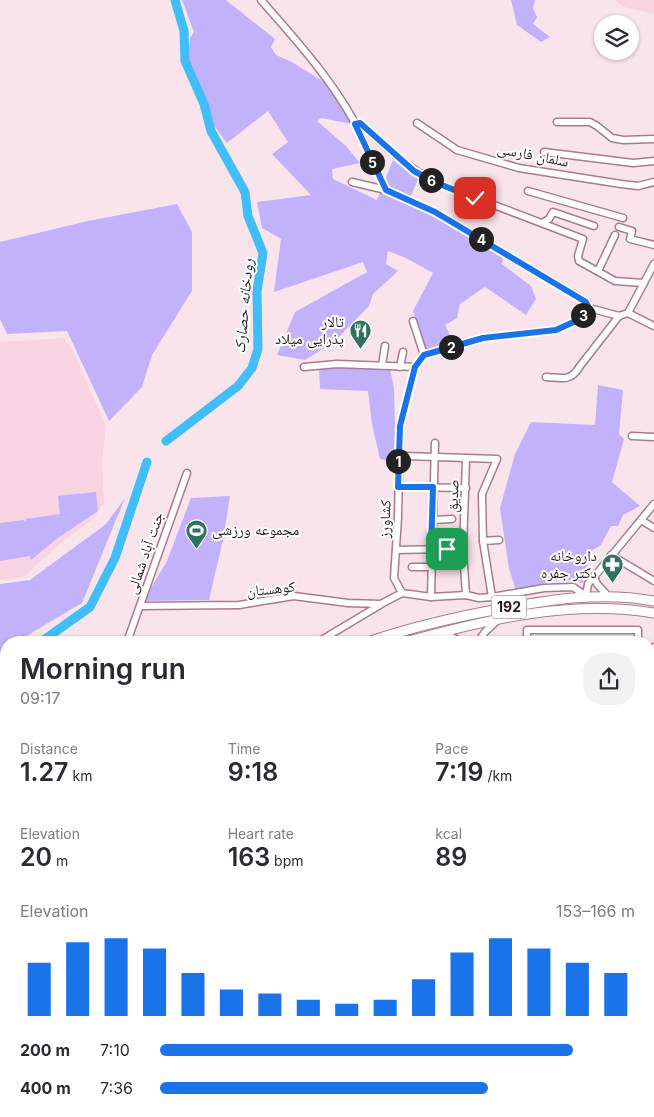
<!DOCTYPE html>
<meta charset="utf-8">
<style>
body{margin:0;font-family:Inter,"Noto Naskh Arabic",sans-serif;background:#f2f2f3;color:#2b2b33;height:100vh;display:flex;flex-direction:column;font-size:19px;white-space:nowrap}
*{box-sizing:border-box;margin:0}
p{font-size:16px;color:#7c7c81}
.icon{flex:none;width:28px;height:28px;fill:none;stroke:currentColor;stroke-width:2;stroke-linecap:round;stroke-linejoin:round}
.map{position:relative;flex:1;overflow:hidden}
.panel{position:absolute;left:0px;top:636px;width:655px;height:481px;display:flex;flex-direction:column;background:#fff;border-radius:20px 20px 0 0;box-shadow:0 1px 4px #0004}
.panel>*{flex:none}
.buttons{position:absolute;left:594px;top:15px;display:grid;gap:10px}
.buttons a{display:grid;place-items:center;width:45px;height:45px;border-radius:50%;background:#fff;box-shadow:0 1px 4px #0004;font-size:25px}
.pin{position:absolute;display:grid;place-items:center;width:42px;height:42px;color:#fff;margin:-21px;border-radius:10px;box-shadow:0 2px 8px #0006}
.km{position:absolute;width:25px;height:25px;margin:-12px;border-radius:50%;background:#222;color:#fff;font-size:14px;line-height:25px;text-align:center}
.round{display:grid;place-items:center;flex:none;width:52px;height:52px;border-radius:20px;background:#f2f2f3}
.headline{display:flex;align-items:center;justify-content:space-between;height:85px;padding:0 20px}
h1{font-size:28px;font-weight:600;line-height:38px}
.metrics{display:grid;grid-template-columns:repeat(3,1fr);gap:8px;height:85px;padding:5px 20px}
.metrics div{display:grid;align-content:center}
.metrics b{font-size:25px;font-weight:600}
.metrics small{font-size:14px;font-weight:400}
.metrics p{font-size:14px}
.chart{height:140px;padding:10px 20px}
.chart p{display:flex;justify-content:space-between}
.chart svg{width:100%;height:90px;margin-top:5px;stroke:#1a73e8;stroke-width:6}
ul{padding:0 20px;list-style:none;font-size:16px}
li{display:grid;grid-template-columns:80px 60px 1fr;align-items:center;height:38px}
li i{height:12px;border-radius:6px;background:#1a73e8}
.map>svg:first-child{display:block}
.built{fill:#f8d3e1}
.green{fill:#c2b2fb}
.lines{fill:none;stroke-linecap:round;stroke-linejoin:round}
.river{stroke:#41bdf8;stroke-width:9}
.minor-casing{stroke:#aa7a8d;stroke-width:9}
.major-casing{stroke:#aa7a8d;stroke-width:11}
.minor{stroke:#fff;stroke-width:6}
.major{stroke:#fff;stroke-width:9}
.route-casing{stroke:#fff;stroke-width:10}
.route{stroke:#1a73e8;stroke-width:6}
.labels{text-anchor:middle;stroke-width:4;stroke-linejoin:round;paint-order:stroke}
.shield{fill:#fff;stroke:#6c5f64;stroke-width:1}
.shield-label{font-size:14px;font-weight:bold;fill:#2d1a21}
.street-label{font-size:15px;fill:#2d1a21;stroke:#fff}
.poi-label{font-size:15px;fill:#2d1a21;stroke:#fff;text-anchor:end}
.water-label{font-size:16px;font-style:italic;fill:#182c37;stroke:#fff}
</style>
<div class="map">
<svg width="654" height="1117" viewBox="0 0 654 1117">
<rect width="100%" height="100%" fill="#fae4ec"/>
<g class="built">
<polygon points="615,0 654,0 654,14 624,7"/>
<polygon points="64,338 73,351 106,426 102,462 104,503 92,520 63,541 22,578 0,580 0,342"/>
</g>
<g class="green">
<polygon points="182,0 226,0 275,39 271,47 276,55 292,62 324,82 352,124 321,118 317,121 346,146 360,163 332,169 333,179 377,200 393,160 418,179 408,204 448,223 503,256 502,264 531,286 536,299 526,315 485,287 460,304 457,318 445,325 453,341 426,351 413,311 433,273 406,258 388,251 386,264 398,271 373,294 369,306 334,342 305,360 277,355 295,312 367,272 363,262 274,292 281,239 262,228 257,202 311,195 272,154 288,142 268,111 227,143 212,123 188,60 190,38 194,32"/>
<polygon points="511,0 535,0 533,8 537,17 533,24 550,37 541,42 517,25"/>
<polygon points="177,204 192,232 192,291 152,355 142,387 109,421 67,331 7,334 0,319 0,242 88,221"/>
<polygon points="319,367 390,369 394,388 396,463 380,459 372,424 368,391 320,389"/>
<polygon points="598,385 623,390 619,434 624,439 612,482 640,506 623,515 618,526 611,526 601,545 591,551 583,583 562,579 516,590 509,569 500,508 515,454 531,422 595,425"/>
<polygon points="96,492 98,511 55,540 31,560 30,556 0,561 0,523 24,520 25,522 26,519 60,514 58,496"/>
<polygon points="230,496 223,540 209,600 143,601 167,561 191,498"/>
<polygon points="125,498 82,603 16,642 6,642 6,650 0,655 0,584 30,580 106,524"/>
<polygon points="6,1107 6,1111 78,1111 72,1117 0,1117 0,1113"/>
</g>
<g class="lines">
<g class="river">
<polyline points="166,441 238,386 252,368 258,349 257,291 263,253 248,216 245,192 211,131 204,104 185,61 184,31 175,0"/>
<polyline points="41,642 90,607 115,558 147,462"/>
<polyline points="0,674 6,669"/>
</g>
<defs>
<g id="minor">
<path d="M261,0C295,39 330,77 355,123C366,145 375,168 386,190L435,212L587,302L589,308"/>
<polyline points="557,122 590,122 597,126 612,138 623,140 654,139"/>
<path d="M355,123H360C383,145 406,166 434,182L583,239L578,256L579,261L615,281L644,283"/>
<polyline points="417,123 457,150 519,168 621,184 638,186 654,182"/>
<polyline points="544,152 633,163 654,161"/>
<polyline points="352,182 386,190"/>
<polyline points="528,191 623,218"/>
<polyline points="542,223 549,219 553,212 594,226"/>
<polyline points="619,227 632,231 630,239 654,245"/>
<polyline points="598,271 615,235"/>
<polyline points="628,313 654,264"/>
<polyline points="628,313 654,326"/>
<polyline points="413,321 424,355"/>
<polyline points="382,365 385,346"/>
<polyline points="304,367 337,364 415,367"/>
<polyline points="400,367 403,352"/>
<path d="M546,377C562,378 571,382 580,366L619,316"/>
<polyline points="632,436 654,437"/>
<polyline points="405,456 497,459 482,494 483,541 492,597"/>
<polyline points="398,487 466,488"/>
<polyline points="432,520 452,519"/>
<polyline points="641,520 654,528"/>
<polyline points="483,541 499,540"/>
<polyline points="396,550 447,549"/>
<polyline points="453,550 463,550"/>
<polyline points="611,555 654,581"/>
<polyline points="412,567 430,567"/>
<polyline points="594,577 654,504"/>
<polyline points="466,595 463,550 466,459"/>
<polyline points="431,597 435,443"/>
<polyline points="609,597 597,584 594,577 588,584 586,596 573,587 544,588 492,597 479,598 466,595 431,597 402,593 394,578 398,517 400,426 415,367 424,355 454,346 483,338 556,330 578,320 589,308 619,316 628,313"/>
<polyline points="141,606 239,605 294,596 348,603 381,604 402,593"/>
<polyline points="443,632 461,642"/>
<polyline points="127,642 187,473"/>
<polyline points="318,642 380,605"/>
<polyline points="478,642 485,632 499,619"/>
<polyline points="527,642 527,630 638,630 638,642"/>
<polyline points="649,650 654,647"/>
<polyline points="649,703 654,699"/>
<polyline points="649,753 654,750"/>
<polyline points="649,755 654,764"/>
<polyline points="649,801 654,797"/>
<polyline points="649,866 654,863"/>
<polyline points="0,942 6,942"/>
<polyline points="0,986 6,986"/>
<polyline points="0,1030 6,1030"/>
<polyline points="0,1072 6,1072"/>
<polyline points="0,1097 6,1097"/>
<polyline points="0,1109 6,1104"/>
<polyline points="219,1111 219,1117"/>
<polyline points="270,1111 270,1117"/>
<polyline points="340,1111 353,1111"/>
<polyline points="441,1111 442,1117"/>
<polyline points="561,1111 561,1117"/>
<polyline points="127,1117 127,1111"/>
<polyline points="312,1117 312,1111"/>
</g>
<g id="major">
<path d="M368,642C409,628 451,618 494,610C547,600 600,591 654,601"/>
<path d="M405,642C485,620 570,599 654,613"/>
<polyline points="649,827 654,822"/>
<polyline points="649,839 654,834"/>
<polyline points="0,893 6,888"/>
<polyline points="0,906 6,901"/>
<polyline points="261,1111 261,1117"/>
<polyline points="253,1117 253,1111"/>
<polyline points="520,1117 525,1111"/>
<polyline points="532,1117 537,1111"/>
</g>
</defs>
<use href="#minor" class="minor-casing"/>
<use href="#major" class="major-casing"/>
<use href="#minor" class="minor"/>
<use href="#major" class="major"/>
</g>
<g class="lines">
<defs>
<polyline id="route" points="447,549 431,550 433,487 398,487 400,426 415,367 424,355 483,338 556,330 578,320 589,308 586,302 435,212 386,190 355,124 360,123 414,171 434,182 475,198"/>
</defs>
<use href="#route" class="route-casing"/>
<use href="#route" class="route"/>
</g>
<defs>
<symbol id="restaurant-pin" viewBox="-11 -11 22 30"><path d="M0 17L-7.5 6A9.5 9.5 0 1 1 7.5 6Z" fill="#307160" stroke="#fff"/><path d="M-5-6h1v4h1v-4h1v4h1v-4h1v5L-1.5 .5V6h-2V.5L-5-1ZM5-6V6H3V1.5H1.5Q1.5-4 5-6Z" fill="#fff"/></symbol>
<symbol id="stadium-pin" viewBox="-11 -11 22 30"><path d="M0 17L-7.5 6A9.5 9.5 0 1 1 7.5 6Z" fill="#307160" stroke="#fff"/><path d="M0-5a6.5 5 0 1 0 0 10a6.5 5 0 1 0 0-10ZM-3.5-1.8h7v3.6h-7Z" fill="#fff"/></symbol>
<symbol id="pharmacy-pin" viewBox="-11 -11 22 30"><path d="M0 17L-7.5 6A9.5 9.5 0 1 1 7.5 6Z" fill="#307160" stroke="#fff"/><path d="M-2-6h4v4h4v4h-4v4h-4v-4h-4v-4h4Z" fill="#fff"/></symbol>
</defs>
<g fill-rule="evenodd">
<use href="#restaurant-pin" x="348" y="318" width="25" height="34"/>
<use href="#stadium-pin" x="184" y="518" width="25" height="34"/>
<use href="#pharmacy-pin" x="600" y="552" width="25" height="34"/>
</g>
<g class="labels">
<rect class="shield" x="491.5" y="595.5" width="35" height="23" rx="4"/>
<g class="shield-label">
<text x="509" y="612">192</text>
</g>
<g class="street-label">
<text transform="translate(533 155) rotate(11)" y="5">سلمان فارسی</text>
<text transform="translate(453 496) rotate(-88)" y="5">صدیق</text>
<text transform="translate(385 519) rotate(-88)" y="5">کشاورز</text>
<text transform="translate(145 553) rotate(-71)" y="5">جنت آباد شمالی</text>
<text transform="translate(271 589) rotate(-6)" y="5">کوهستان</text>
</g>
<g class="poi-label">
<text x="344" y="327">تالار<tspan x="344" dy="17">پذرایی میلاد</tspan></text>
<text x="212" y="535" text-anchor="start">مجموعه ورزشی</text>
<text x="597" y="561">داروخانه<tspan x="597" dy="17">دکتر جفره</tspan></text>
</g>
<g class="water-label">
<text transform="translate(243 306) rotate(-85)" y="6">رودخانه حصارک</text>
</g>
</g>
</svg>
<div class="buttons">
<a><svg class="icon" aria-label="layers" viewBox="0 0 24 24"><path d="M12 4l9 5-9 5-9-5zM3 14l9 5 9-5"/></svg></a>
</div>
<div class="pin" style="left:447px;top:549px;background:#1e9e55"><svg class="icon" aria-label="arrive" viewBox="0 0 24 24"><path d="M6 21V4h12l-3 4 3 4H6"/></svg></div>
<div class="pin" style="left:475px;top:198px;background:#d93025"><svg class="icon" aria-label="check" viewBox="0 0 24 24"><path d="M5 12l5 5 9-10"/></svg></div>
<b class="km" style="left:398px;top:461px">1</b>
<b class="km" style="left:451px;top:347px">2</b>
<b class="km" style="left:583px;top:315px">3</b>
<b class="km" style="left:481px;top:239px">4</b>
<b class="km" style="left:372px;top:162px">5</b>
<b class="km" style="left:431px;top:180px">6</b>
<section class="panel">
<div class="headline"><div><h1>Morning run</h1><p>09:17</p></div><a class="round"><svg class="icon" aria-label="share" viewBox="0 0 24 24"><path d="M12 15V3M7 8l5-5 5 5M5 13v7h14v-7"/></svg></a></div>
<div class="metrics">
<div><p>Distance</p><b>1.27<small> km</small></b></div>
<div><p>Time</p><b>9:18</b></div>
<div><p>Pace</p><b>7:19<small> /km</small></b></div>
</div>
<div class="metrics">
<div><p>Elevation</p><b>20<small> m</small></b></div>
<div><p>Heart rate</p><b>163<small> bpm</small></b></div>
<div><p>kcal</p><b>89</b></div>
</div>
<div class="chart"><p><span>Elevation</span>153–166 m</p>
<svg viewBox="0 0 160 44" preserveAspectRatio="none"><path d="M5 44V18M15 44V8M25 44V6M35 44V11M45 44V23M55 44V31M65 44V33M75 44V36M85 44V38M95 44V36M105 44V26M115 44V13M125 44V6M135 44V11M145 44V18M155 44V23"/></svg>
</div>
<ul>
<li><b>200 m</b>7:10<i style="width:87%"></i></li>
<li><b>400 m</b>7:36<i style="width:69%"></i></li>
</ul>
</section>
</div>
